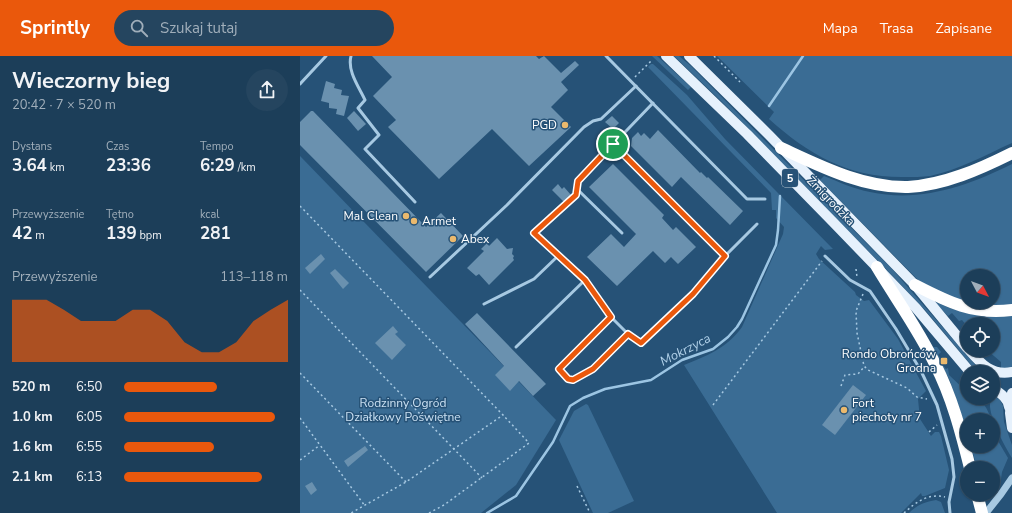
<!DOCTYPE html>
<html lang="pl">
<meta charset="utf-8">
<style>
body{margin:0;font-family:"Nunito Sans",sans-serif;background:#25455f;color:#f1f3f6;height:100vh;display:flex;flex-direction:column;font-size:15px;white-space:nowrap}
*{box-sizing:border-box;margin:0}
p{font-size:13px;color:#a0aeba}
.icon{flex:none;width:22px;height:22px;fill:none;stroke:currentColor;stroke-width:2;stroke-linecap:round;stroke-linejoin:round}
.map{position:relative;flex:1;overflow:hidden}
.details{display:flex;flex-direction:column;background:#1c3e59;width:300px}
.details>*{flex:none}
.needle{width:26px;rotate:131deg}
.controls{position:absolute;left:660px;top:213px;display:grid;gap:8px}
.controls a{display:grid;place-items:center;width:40px;height:40px;border-radius:50%;background:#1c3e59;box-shadow:0 1px 3px #0004,0 0 0 1px #3a576f;font-size:20px}
.pin{position:absolute;display:grid;place-items:center;width:34px;height:34px;color:#fff;margin:-17px;border:2px solid #fff;border-radius:50%;box-shadow:0 1px 4px #0007}
.round{display:grid;place-items:center;flex:none;width:42px;height:42px;border-radius:21px;background:#25455f}
.summary{display:flex;align-items:center;justify-content:space-between;height:68px;padding:0 12px}
h1{font-size:22px;font-weight:700;line-height:30px}
.stats{display:grid;grid-template-columns:repeat(3,1fr);gap:6px;height:68px;padding:4px 12px}
.stats div{display:grid;align-content:center}
.stats b{font-size:17px;font-weight:700}
.stats small{font-size:11px;font-weight:400}
.stats p{font-size:11px}
.chart{height:112px;padding:8px 12px}
.chart p{display:flex;justify-content:space-between}
.chart svg{width:100%;height:72px;margin-top:4px;fill:#ea580c;opacity:.7}
ul{padding:0 12px;list-style:none;font-size:13px}
li{display:grid;grid-template-columns:64px 48px 1fr;align-items:center;height:30px}
li i{height:10px;border-radius:5px;background:#ea580c}
header{display:flex;align-items:center;gap:24px;box-sizing:border-box;height:56px;padding:0 20px;background:#ea580c;color:#fff}
header strong{font-size:19px}
nav{display:flex;gap:22px;margin-inline-start:auto;font-size:14px}
.search{width:280px;height:36px;background:#25455f;display:flex;align-items:center;gap:10px;box-sizing:border-box;padding:0 14px;border-radius:22px;color:#a0aeba;font-size:15px}
main{display:flex;flex:1;min-height:0}
.map>svg:first-child{display:block}
.green{fill:#3a6c94;fill-rule:evenodd}
.lines{fill:none;stroke-linecap:round;stroke-linejoin:round}
.stream{stroke:#9cc5e3;stroke-width:2.5}
.building{fill:#6a91af}
.path{stroke:#a7c9e2;stroke-width:1.5;stroke-dasharray:2 3;stroke-linecap:butt}
.service{stroke:#a7c9e2;stroke-width:3}
.tertiary{stroke:#a7c9e2;stroke-width:7}
.primary{stroke:#e6f1fc;stroke-width:10}
.motorway{stroke:#fff;stroke-width:12}
.route-casing{stroke:#fff;stroke-width:8}
.route{stroke:#ea580c;stroke-width:5}
.poi-dot{fill:#ebb96d;stroke:#265277;stroke-width:1.5}
.labels{text-anchor:middle;stroke-width:3;stroke-linejoin:round;paint-order:stroke}
.shield{fill:#265277;stroke:#becbd6;stroke-width:1}
.shield-label{font-size:11px;font-weight:bold;fill:#fff}
.poi-label{font-size:12px;fill:#fff;stroke:#265277;text-anchor:end}
.street-label{font-size:12px;fill:#fff;stroke:#265277}
.park-label{font-size:12px;fill:#cae0f2;stroke:#265277}
.water-label{font-size:13px;font-style:italic;fill:#b2d2ea;stroke:#265277}
</style>
<header>
<strong>Sprintly</strong>
<div class="search"><svg class="icon" aria-label="search" viewBox="0 0 24 24"><circle cx="10" cy="10" r="6"/><path d="M15 15l6 6"/></svg>Szukaj tutaj</div>
<nav><a>Mapa</a><a>Trasa</a><a>Zapisane</a></nav>
</header>
<main>
<section class="details">
<div class="summary"><div><h1>Wieczorny bieg</h1><p>20:42 · 7 × 520 m</p></div><a class="round"><svg class="icon" aria-label="share" viewBox="0 0 24 24"><path d="M12 15V3M7 8l5-5 5 5M5 13v7h14v-7"/></svg></a></div>
<div class="stats">
<div><p>Dystans</p><b>3.64<small> km</small></b></div>
<div><p>Czas</p><b>23:36</b></div>
<div><p>Tempo</p><b>6:29<small> /km</small></b></div>
</div>
<div class="stats">
<div><p>Przewyższenie</p><b>42<small> m</small></b></div>
<div><p>Tętno</p><b>139<small> bpm</small></b></div>
<div><p>kcal</p><b>281</b></div>
</div>
<div class="chart"><p><span>Przewyższenie</span>113–118 m</p>
<svg viewBox="0 0 160 44" preserveAspectRatio="none"><path d="M0 44V6L10 6L20 6L30 12L40 19L50 19L60 19L70 12L80 12L90 19L100 32L110 38L120 38L130 32L140 19L150 12L160 6V44z"/></svg>
</div>
<ul>
<li><b>520 m</b>6:50<i style="width:57%"></i></li>
<li><b>1.0 km</b>6:05<i style="width:92%"></i></li>
<li><b>1.6 km</b>6:55<i style="width:55%"></i></li>
<li><b>2.1 km</b>6:13<i style="width:84%"></i></li>
</ul>
</section>
<div class="map">
<svg width="712" height="457" viewBox="0 0 712 457">
<rect width="100%" height="100%" fill="#265277"/>
<g class="green">
<polygon points="352,0 357,0 391,31 388,34"/>
<polygon points="374,0 379,0 391,10 593,214 677,311 683,316 677,316 626,255 584,211 421,45"/>
<path d="M417,0H712V87C685,99 659,114 630,120C622,121 613,121 605,121C549,122 509,99 469,63L474,56Z"/>
<path d="M351,8H353L387,39L425,83L533,193L525,194L521,190L516,198L519,203L555,236L556,239L564,245L569,244L598,283L626,335L618,343L620,363L631,380L635,376H639L641,380L649,414L645,432L625,440H622L621,437L601,457H477L384,309C408,299 426,293 442,271L483,178L484,171L476,162V154H472L471,137L348,11Z"/>
<polygon points="0,100 256,364 216,429 181,457 0,457"/>
<path d="M712,108V250L706,251L657,245L619,225L520,124L524,120C539,126 554,133 570,136C620,147 668,130 712,108ZM667,220H693V246H667Z"/>
<path d="M632,244C657,257 684,263 712,260V312H701V306L687,294H693V268H667V270L662,264L659,265L652,257L648,260Z"/>
<path d="M633,291H637L641,296L638,299L644,306L642,308L646,313L648,312L649,319L667,336V342C682,342 687,350 691,364H667V375L650,325Z"/>
<path d="M694,340L700,344L703,350L704,366L712,389V402C705,391 689,361 690,348C690,346 693,342 694,340Z"/>
<polygon points="286,348 288,349 334,445 308,457 293,457 259,384 274,355"/>
<polygon points="693,370 698,385 708,402 702,416 701,423 693,433 693,412 677,412 671,390 693,390"/>
<path d="M636,444L641,446L645,457H609C617,449 624,446 636,444Z"/>
</g>
<g class="lines">
<g class="stream">
<polyline points="469,50 503,0"/>
<polyline points="187,457 216,440 253,386 270,350 283,342 305,333 351,324 382,304 413,293 428,281 437,271 442,263 476,189 478,174 480,140"/>
</g>
</g>
<g class="building">
<polygon points="72,0 236,0 239,3 244,0 261,17 275,5 279,9 261,26 268,34 251,51 271,71 229,110 192,73 139,123 88,71 96,64 73,40 92,21"/>
<polygon points="26,25 35,28 34,32 42,34 41,39 49,40 44,60 36,58 37,53 29,52 29,47 21,45"/>
<polygon points="11,55 13,55 126,171 141,157 163,180 126,216 0,89 0,66"/>
<polygon points="54,55 66,68 58,75 47,62"/>
<polygon points="312,60 319,67 313,73 305,66"/>
<polygon points="358,74 400,117 401,116 407,122 408,121 443,155 430,169 381,121 372,131 331,90 332,82 338,76 341,80 344,77 350,83"/>
<polygon points="313,108 364,159 362,162 373,174 376,171 396,191 378,208 371,201 365,207 353,195 317,230 287,201 311,178 324,191 336,178 289,131"/>
<polygon points="258,128 262,133 264,131 271,139 264,146 252,134"/>
<polygon points="197,182 207,193 213,192 212,198 214,200 213,202 214,204 189,229 179,218 176,220 167,212 184,195 181,193 187,187 189,190"/>
<polygon points="21,198 25,203 10,218 5,212"/>
<polygon points="35,213 49,227 43,233 30,217"/>
<polygon points="177,257 246,328 233,340 219,325 210,335 195,319 204,310 165,268"/>
<polygon points="93,270 98,276 95,278 106,289 92,304 75,287"/>
<polygon points="553,329 566,339 535,379 522,369"/>
<polygon points="65,390 68,394 48,411 44,405"/>
<polygon points="12,426 17,434 11,439 5,430"/>
</g>
<g class="lines">
<g class="path">
<polyline points="414,0 440,26"/>
<polyline points="335,21 352,4"/>
<polyline points="0,150 203,359 106,426 51,457"/>
<polyline points="556,213 557,221"/>
<polyline points="0,234 182,422"/>
<polyline points="563,238 556,255 557,277 564,310 568,314 607,332 617,341 627,343"/>
<polyline points="0,317 106,426"/>
<polyline points="541,330 545,319 558,318 564,311"/>
<polyline points="413,349 522,205"/>
<polyline points="0,362 65,450"/>
<polyline points="629,376 637,369"/>
<polyline points="0,404 20,389"/>
<polyline points="277,430 290,457"/>
<polyline points="129,457 144,449 229,387 203,359"/>
<path d="M604,457C616,446 628,437 645,441"/>
</g>
<g class="service">
<path d="M51,0C47,15 59,31 65,44L58,52L79,79L65,93L115,146"/>
<polyline points="306,0 447,143 465,143"/>
<polyline points="0,28 26,0"/>
<polyline points="353,47 278,125 276,139 234,177 285,224 311,261 328,278 341,287 393,238 425,200 457,168"/>
<polyline points="313,88 425,200"/>
<polyline points="276,132 322,177"/>
<polyline points="525,200 550,224 570,235 596,273 621,315 637,349 652,403 654,421 649,446 650,457"/>
<polyline points="130,221 207,149 284,71 293,65 301,63 336,30"/>
<polyline points="184,248 234,223 258,200"/>
<polyline points="311,261 259,313 269,323 273,324 293,313 328,278"/>
<polyline points="216,291 285,224"/>
</g>
<polyline class="tertiary" points="686,457 701,438 712,422"/>
<g class="primary">
<polyline points="366,0 447,78 533,166 616,252 670,316"/>
<polyline points="389,0 469,79 615,229 667,292"/>
<path d="M669,294C681,308 692,320 712,316"/>
<path d="M693,333C701,337 708,342 709,351"/>
<polyline points="712,337 710,357 712,372"/>
</g>
<g class="motorway">
<path d="M481,92C520,110 563,132 608,131C644,129 680,113 712,97"/>
<path d="M577,211C596,243 619,274 635,308C652,341 661,376 670,412"/>
<path d="M615,229C648,246 673,259 712,254"/>
<polyline points="677,438 682,457"/>
</g>
</g>
<g class="lines">
<defs>
<polygon id="route" points="313,88 425,200 393,238 341,287 328,278 293,313 273,324 268,323 259,313 311,261 285,224 234,177 276,139 278,125"/>
</defs>
<use href="#route" class="route-casing"/>
<use href="#route" class="route"/>
</g>
<g class="poi-dot">
<circle cx="265" cy="69" r="4"/>
<circle cx="106" cy="160" r="4"/>
<circle cx="114" cy="165" r="4"/>
<circle cx="153" cy="183" r="4"/>
<rect x="640" y="301" width="8" height="8" rx="2"/>
<circle cx="544" cy="354" r="4"/>
</g>
<g class="labels">
<rect class="shield" x="482" y="113" width="16" height="18" rx="3"/>
<g class="shield-label">
<text x="490" y="126">5</text>
</g>
<g class="poi-label">
<text x="257" y="73">PGD</text>
<text x="98" y="164">Mal Clean</text>
<text x="122" y="169" text-anchor="start">Armet</text>
<text x="161" y="187" text-anchor="start">Abex</text>
<text x="636" y="302">Rondo Obrońców<tspan x="636" dy="14">Grodna</tspan></text>
<text x="552" y="351" text-anchor="start">Fort<tspan x="552" dy="14">piechoty nr 7</tspan></text>
</g>
<g class="street-label">
<text transform="translate(531 145) rotate(46)" y="4">Żmigrodzka</text>
</g>
<g class="park-label">
<text x="103" y="351">Rodzinny Ogród<tspan x="103" dy="14">Działkowy Poświętne</tspan></text>
</g>
<g class="water-label">
<text transform="translate(385 293) rotate(-27)" y="5">Mokrzyca</text>
</g>
</g>
</svg>
<div class="controls">
<a><svg class="needle" viewBox="-14 -14 28 28"><path d="M0-13l5 13h-10z" fill="#e53935"/><path d="M0 13l5-13h-10z" fill="#a0aeba"/></svg></a>
<a><svg class="icon" aria-label="locate" viewBox="0 0 24 24"><circle cx="12" cy="12" r="6"/><path d="M12 2v4M12 18v4M2 12h4M18 12h4"/></svg></a>
<a><svg class="icon" aria-label="layers" viewBox="0 0 24 24"><path d="M12 4l9 5-9 5-9-5zM3 14l9 5 9-5"/></svg></a>
<a>+</a>
<a>−</a>
</div>
<div class="pin" style="left:313px;top:88px;background:#1e9e55"><svg class="icon" aria-label="arrive" viewBox="0 0 24 24"><path d="M6 21V4h12l-3 4 3 4H6"/></svg></div>
</div>
</main>
